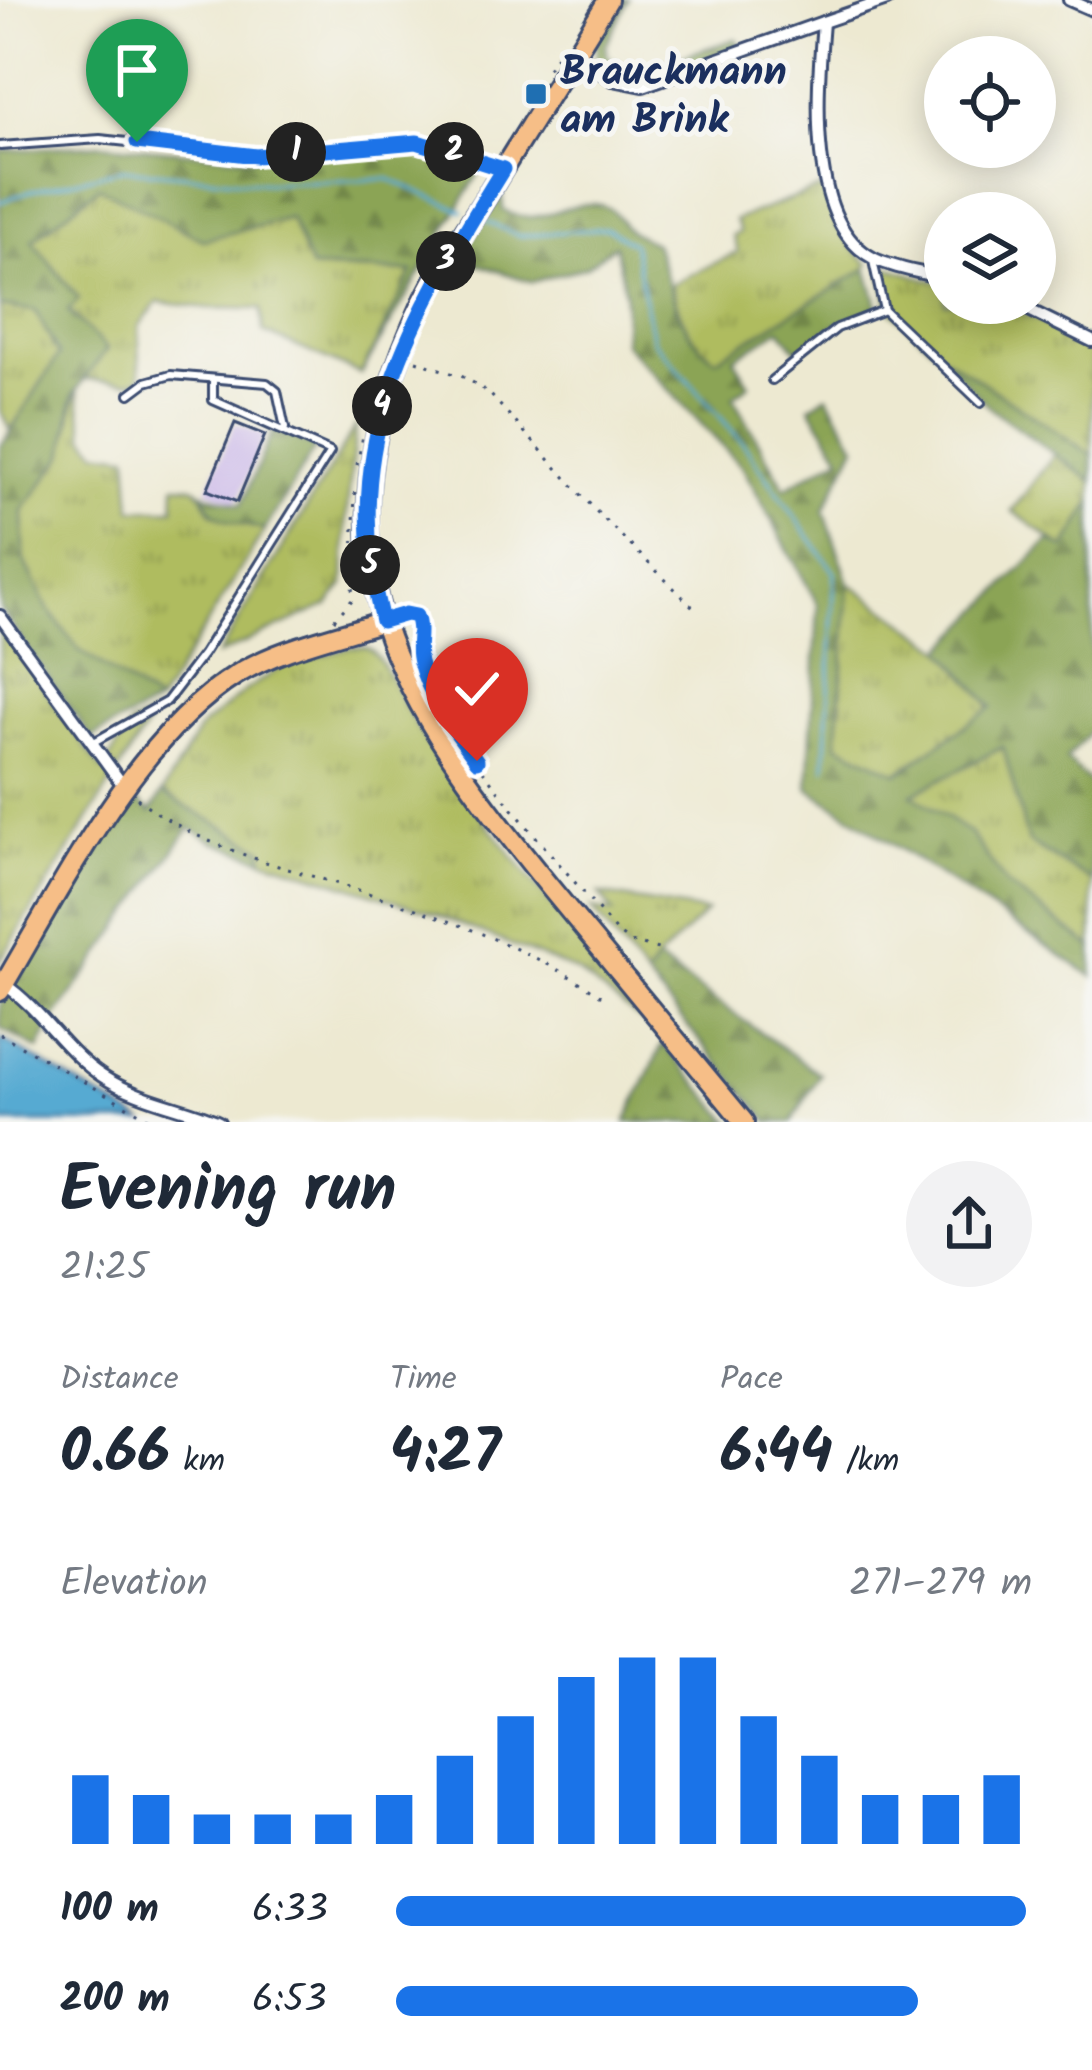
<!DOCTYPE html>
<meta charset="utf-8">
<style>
body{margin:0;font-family:Kalam,sans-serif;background:#f2f2f3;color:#1f2937;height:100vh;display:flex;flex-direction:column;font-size:45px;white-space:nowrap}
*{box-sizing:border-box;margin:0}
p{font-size:39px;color:#747a83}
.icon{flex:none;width:66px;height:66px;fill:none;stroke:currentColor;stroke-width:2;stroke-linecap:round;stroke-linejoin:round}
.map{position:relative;height:1122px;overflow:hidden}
.sheet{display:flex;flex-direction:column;background:#fff;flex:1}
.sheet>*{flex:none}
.fabs{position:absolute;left:924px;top:36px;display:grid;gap:24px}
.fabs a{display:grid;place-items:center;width:132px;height:132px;border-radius:50%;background:#fff;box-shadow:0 6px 30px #0003;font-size:60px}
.pin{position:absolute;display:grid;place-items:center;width:102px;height:102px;color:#fff;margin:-123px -51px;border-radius:50% 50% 50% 0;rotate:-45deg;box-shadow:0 0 12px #0007}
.pin .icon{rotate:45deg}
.km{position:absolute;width:60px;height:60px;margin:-30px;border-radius:50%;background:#222;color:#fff;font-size:33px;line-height:60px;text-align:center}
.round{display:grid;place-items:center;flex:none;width:126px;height:126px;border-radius:63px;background:#f2f2f3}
.headline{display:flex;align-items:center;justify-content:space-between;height:204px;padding:0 60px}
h1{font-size:66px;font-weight:700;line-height:90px}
.metrics{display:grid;grid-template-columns:repeat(3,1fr);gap:18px;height:204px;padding:12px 60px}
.metrics div{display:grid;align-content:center}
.metrics b{font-size:60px;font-weight:700}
.metrics small{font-size:33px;font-weight:400}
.metrics p{font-size:33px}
.chart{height:336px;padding:24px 60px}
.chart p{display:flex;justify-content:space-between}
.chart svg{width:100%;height:216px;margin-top:12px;stroke:#1a73e8;stroke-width:6}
ul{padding:0 60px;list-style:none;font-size:39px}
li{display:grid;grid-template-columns:192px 144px 1fr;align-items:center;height:90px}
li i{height:30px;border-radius:15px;background:#1a73e8}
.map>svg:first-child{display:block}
.grass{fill:url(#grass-tufts);stroke:#65765e;stroke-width:3}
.forest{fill:url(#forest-firs);stroke:#536a5a;stroke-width:3}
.water{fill:#56aad2;stroke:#386c98;stroke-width:3}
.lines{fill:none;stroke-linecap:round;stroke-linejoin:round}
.stream{stroke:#56aad2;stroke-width:3}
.building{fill:#cab7e8}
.lane-casing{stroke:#3a4b6f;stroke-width:12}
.street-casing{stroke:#3a4b6f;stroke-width:16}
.primary-casing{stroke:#3a4b6f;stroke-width:24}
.path{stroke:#3a4b6f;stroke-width:3;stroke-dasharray:3 9;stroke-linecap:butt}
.lane{stroke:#fff;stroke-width:6}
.street{stroke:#fff;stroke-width:10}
.primary{stroke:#f6be87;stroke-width:18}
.route-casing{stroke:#fff;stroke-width:24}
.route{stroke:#1a73e8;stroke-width:15}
.poi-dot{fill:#1f6fb2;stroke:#f6f6f2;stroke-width:4.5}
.labels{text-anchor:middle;stroke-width:10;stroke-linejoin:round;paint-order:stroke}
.poi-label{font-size:42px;font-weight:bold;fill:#1b2f5e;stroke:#f6f6f2;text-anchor:start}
</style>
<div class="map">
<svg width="1092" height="1122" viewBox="0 0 1092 1122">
<defs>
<pattern id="grass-tufts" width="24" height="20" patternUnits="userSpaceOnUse" patternTransform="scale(3)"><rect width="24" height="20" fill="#afbc5e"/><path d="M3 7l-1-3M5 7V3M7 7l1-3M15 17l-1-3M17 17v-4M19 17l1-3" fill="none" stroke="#8e9951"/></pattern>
<pattern id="forest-firs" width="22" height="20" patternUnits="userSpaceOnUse" patternTransform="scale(3)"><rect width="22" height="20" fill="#8ba455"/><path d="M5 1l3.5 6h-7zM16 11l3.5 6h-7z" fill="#71864a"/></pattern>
</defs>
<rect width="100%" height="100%" fill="#f6f6f2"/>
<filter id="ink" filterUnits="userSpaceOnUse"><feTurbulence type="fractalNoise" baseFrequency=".00833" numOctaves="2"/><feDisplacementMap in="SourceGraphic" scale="24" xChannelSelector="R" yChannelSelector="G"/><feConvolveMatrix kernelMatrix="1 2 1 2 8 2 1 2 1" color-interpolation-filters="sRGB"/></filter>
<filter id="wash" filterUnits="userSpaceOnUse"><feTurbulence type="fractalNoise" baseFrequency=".004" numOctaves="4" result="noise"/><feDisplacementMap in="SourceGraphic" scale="48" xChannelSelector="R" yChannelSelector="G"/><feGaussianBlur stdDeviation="2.7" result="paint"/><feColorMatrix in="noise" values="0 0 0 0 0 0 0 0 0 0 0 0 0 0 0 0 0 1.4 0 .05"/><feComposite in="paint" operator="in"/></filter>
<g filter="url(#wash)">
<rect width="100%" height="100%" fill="#ede9d1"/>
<g class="grass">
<polygon points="99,186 203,239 290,218 311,268 413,272 361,374 263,332 261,309 207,308 158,302 139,326 140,378 131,382 82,379 107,349 68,310 78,298 32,241"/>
<path d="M821,188C833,218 844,242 869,264L867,268L716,359C689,342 678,314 671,284L738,252L733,236L740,232L735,220Z"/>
<polygon points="880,265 945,284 945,303 1004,303 1092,347 1092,455 937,352 889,309"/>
<polygon points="0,306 35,310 59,355 11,430 0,411"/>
<path d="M77,387L85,436L97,451L128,455L132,509H174L175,485C206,485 197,493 212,513L265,530L158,703L79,650L48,609L24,560L23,510L64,455Z"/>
<polygon points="356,425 346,520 344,585 328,605 218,655"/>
<polygon points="1055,453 1092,481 1092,502 1065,549 1012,511"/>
<polygon points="849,583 943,649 993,707 897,773 837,744"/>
<polygon points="0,626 102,770 131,725 154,714 0,961"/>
<path d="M349,648C355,648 361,646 367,648C383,654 409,717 421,734C495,838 576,936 658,1033L576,971L428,911L263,859V849L162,793L200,728L246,690L285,665Z"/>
<polygon points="1004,747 1028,841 1092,881 1092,947 1007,885 970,833 911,794"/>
<polygon points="600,894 706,912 657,960 646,977 591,909 613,913"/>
</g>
<g class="forest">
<polygon points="619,0 628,0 605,47 608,57 635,71 736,39 742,47 644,82 618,76 597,65 596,43"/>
<polygon points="101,144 251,158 391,148 424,150 483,166 361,374 412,272 311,268 290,218 203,240 99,187 32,240 79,299 68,311 107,349 73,395 64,455 23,510 24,560 48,609 79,650 158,703 91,738 0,609 0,447 59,355 35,311 0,306 0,151"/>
<path d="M502,193L503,209C537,234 574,191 609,208C617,212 621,224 629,230C636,235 647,239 655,243C670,284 677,334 716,359L867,268L879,308L834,326L797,351L780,329L734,358L750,384L733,397L785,488L841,456L810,407L827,395L856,445L824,510L849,583L837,744L898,773L992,707L943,649L1049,540L1065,548L1092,502V730L1066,759L1092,784V881L1028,842L1003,747L912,794L970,833L1007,885L1092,947V976L808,788L818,605L743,468L624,343L625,293L615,245L586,267L532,282L474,263L466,249Z"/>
<polygon points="937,352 1092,455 1092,481 989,407"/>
<path d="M274,428L315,448L265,530C239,523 210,524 203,493L241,505Z"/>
<polygon points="162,793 263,849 263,859 214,842 190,828 54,1020 39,1050 0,1028 0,1005 128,794 151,812"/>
<polygon points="657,960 820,1074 792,1122 769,1122 646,977"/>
<polygon points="663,1043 663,1044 731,1122 626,1122"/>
</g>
<polygon class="water" points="0,1038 143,1122 0,1122"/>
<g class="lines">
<g class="stream">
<polyline points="0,202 27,192 123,169 266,183 389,179 463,211"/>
<polyline points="483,220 519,236 607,228 633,244 653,340 743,443 835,573 825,768"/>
</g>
</g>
<g id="blocks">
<polygon class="building" points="235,423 265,435 237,502 207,490"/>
</g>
</g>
<g filter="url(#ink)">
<use href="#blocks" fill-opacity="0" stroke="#3a4b6f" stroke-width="3"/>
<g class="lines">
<defs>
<g id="lane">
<polyline points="0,146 100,139 256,156 417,143 500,167"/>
<polyline points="873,261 884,310 981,403"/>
<polyline points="772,380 837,328 884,310"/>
<polyline points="130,394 146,382 171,375 267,383 277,391 285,428"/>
<polyline points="92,743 167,701 203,654 330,452 213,400 213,382"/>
</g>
<g id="street">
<polyline points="1069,0 1092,10"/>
<polyline points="823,22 887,0"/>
<path d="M574,56L613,80L643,86L823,22C818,84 805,223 873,258C894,269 923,272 945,279"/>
<polyline points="1015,303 1092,341"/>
<polyline points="0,616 125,788"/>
<path d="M4,984C42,1010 65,1052 102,1076C136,1099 181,1106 219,1122"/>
</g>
<g id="primary">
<path d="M608,0C567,68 524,134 483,202C462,235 439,268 422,304C303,561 394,697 558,897C620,972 682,1047 744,1122"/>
<path d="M0,991C61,889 134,739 236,675C280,648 334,637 383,621"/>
</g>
</defs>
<use href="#lane" class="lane-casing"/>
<use href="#street" class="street-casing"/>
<use href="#primary" class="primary-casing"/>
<g class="path">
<polyline points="548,68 559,51"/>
<polyline points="416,361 466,378 489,393 597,512 697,611"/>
<polyline points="357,465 367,416"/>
<path d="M397,616H417C424,634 415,651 423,670C466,769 550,848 616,932L630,942L658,949"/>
<polyline points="334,620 352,600 355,487"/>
<path d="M137,798C201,849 278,865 355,889C441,916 531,948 606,999"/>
<polyline points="0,1034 155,1122"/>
</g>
<use href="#lane" class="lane"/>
<use href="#street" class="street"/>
<use href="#primary" class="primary"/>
</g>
</g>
<g class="lines" filter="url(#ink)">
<defs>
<path id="route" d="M137,142L256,156L417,142L503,169C412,317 336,440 382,621L406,614L416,616C423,632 415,646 420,662C429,698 456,732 477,761"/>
</defs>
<use href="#route" class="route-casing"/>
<use href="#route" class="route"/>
</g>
<rect class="poi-dot" x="524" y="82" width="24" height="24" rx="6"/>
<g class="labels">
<g class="poi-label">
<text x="560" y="85">Brauckmann<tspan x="560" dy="48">am Brink</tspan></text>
</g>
</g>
</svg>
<div class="fabs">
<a><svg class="icon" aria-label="locate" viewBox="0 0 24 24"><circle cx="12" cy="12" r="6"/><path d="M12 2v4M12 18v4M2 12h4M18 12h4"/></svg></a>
<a><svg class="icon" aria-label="layers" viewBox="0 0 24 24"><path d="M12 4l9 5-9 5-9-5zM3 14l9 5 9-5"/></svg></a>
</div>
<div class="pin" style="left:137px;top:142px;background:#1e9e55"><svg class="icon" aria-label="arrive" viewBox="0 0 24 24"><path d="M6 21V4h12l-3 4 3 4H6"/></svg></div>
<div class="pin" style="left:477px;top:761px;background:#d93025"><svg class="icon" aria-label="check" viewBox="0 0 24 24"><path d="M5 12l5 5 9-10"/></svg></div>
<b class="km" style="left:296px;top:152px">1</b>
<b class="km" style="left:454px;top:152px">2</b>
<b class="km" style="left:446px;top:261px">3</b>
<b class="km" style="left:382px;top:406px">4</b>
<b class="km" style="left:370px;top:565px">5</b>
</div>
<section class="sheet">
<div class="headline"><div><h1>Evening run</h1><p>21:25</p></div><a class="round"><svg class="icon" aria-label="share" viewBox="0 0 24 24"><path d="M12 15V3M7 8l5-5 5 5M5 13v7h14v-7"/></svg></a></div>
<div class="metrics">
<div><p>Distance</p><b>0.66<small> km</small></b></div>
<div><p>Time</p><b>4:27</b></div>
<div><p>Pace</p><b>6:44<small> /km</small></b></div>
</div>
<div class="chart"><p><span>Elevation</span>271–279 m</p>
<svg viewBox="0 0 160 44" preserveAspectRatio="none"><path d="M5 44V30M15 44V34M25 44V38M35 44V38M45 44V38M55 44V34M65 44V26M75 44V18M85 44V10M95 44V6M105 44V6M115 44V18M125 44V26M135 44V34M145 44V34M155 44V30"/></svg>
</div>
<ul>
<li><b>100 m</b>6:33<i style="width:99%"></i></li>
<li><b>200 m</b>6:53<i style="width:82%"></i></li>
</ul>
</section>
